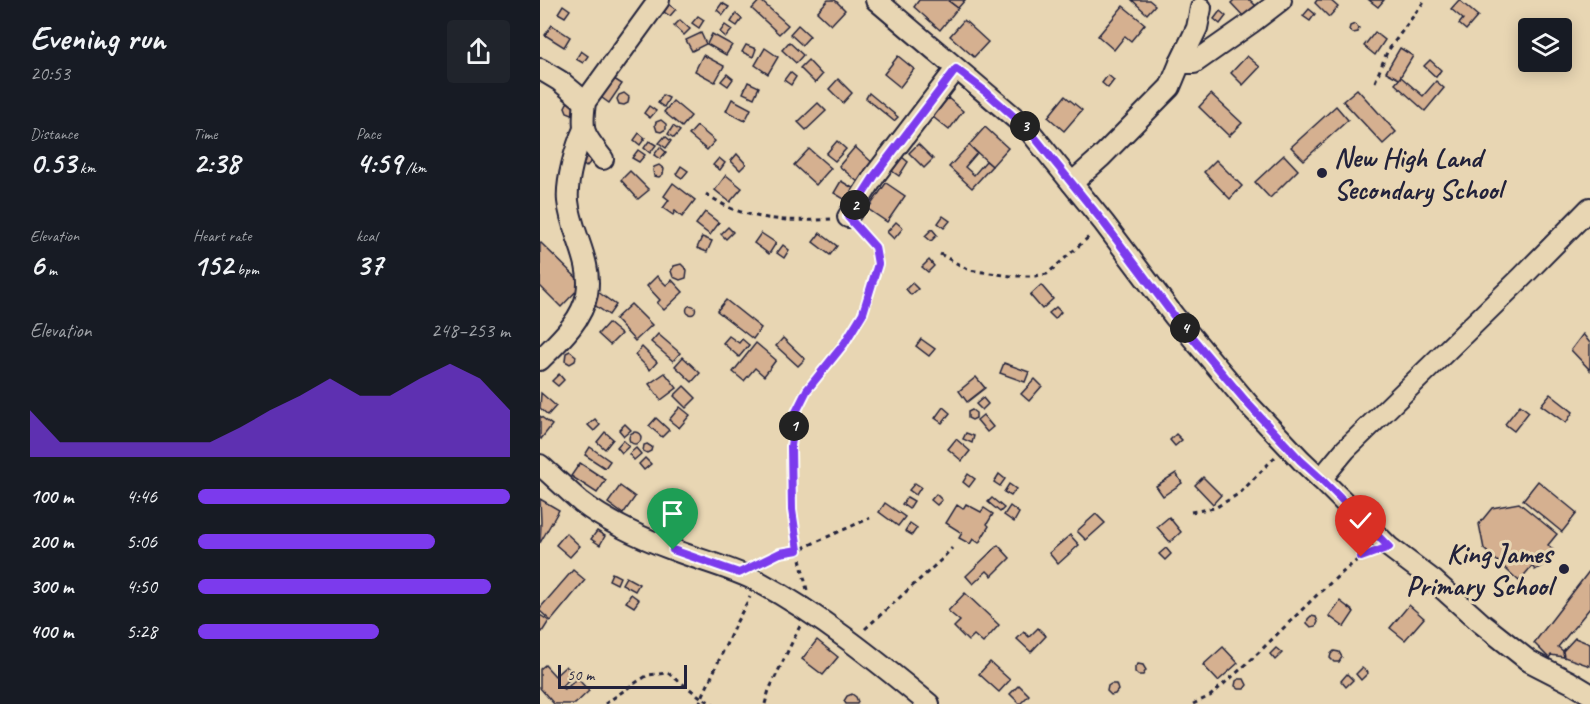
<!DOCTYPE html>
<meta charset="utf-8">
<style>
body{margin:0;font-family:Caveat,sans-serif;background:#20242c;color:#f1f3f6;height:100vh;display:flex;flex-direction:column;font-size:22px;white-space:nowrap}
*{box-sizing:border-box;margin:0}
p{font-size:20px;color:#9ea1a6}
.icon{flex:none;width:33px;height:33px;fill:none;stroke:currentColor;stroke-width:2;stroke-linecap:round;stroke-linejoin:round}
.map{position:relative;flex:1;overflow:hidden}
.sheet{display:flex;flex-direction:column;background:#171b24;width:540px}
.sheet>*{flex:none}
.buttons{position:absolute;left:978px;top:18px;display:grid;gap:12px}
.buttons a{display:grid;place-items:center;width:54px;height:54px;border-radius:6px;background:#171b24;box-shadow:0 3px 15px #0003;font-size:30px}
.scale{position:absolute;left:18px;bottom:15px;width:129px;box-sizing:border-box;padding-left:6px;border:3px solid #22223b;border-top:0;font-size:16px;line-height:21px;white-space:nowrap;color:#22223b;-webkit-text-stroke:4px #e8d6b3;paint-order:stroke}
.pin{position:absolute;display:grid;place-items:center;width:51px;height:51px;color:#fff;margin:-62px -26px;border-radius:50% 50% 50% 0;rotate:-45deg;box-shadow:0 0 6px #0007}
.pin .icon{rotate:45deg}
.km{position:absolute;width:30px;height:30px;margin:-15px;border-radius:50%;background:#222;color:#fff;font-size:16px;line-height:30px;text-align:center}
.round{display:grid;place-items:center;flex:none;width:63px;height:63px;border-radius:6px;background:#20242c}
.head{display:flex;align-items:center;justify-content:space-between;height:102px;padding:0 30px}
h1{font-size:33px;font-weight:800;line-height:45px}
.stats{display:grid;grid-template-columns:repeat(3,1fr);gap:9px;height:102px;padding:6px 30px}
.stats div{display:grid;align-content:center}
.stats b{font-size:30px;font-weight:800}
.stats small{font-size:16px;font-weight:400}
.stats p{font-size:16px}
.chart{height:168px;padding:12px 30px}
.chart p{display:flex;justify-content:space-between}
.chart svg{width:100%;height:108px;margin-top:6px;fill:#7c3aed;opacity:.7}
ul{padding:0 30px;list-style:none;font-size:20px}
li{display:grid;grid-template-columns:96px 72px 1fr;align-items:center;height:45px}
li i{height:15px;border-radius:8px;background:#7c3aed}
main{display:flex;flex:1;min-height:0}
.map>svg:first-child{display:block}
.building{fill:#d5b090;stroke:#22223b;stroke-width:1.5}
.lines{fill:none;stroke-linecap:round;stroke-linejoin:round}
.street-casing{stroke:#22223b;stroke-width:24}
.path{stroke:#22223b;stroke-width:3;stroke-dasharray:4.5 4.5;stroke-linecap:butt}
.street{stroke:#e8d6b3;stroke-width:20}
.route-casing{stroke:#fff;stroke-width:12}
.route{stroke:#7c3aed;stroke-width:8}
.poi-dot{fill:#22223b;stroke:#e8d6b3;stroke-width:2}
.labels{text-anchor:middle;stroke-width:6;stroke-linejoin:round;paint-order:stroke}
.poi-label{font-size:28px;font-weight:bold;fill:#22223b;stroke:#e8d6b3;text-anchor:start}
</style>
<main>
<section class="sheet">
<div class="head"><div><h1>Evening run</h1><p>20:53</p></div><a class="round"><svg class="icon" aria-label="share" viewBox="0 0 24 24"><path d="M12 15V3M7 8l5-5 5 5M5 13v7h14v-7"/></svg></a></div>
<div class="stats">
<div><p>Distance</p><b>0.53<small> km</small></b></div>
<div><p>Time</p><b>2:38</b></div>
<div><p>Pace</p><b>4:59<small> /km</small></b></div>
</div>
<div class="stats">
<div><p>Elevation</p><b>6<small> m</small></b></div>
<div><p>Heart rate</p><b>152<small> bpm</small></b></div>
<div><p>kcal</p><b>37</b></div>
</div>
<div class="chart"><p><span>Elevation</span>248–253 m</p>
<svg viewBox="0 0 160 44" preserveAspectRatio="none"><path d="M0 44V25L10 38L20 38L30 38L40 38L50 38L60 38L70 32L80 25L90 19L100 12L110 19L120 19L130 12L140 6L150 12L160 25V44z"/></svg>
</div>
<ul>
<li><b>100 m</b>4:46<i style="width:100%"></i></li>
<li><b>200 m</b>5:06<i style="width:76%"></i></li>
<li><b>300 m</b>4:50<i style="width:94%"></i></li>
<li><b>400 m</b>5:28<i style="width:58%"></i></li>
</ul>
</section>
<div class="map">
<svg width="1050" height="704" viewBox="0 0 1050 704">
<rect width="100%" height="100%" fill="#e8d6b3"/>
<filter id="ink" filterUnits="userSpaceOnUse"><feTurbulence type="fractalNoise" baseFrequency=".0167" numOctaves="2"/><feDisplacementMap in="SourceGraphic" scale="12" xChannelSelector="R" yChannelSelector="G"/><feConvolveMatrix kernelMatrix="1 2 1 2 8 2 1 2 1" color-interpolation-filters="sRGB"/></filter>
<g filter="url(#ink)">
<g class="building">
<polygon points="220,0 248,25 239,34 212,9"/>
<polygon points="288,0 295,0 305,10 291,25 277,12"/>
<polygon points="379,0 407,0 418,8 400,30 374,7"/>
<polygon points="410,0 425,0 418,8 409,1"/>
<polygon points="592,0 609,0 615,5 607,14"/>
<polygon points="694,0 710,0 718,8 706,19 691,3"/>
<polygon points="777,0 790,0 798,7 789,17 775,3"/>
<polygon points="829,0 844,0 838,7"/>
<polygon points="919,0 938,16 926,30 919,24 923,19 911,9"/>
<polygon points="182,3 189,7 183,15 177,10"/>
<polygon points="129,4 136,9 130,16 124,12"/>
<polygon points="23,5 30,10 25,17 18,13"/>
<polygon points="583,6 605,24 591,41 585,36 574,50 558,36"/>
<polygon points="769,9 775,14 770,21 763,16"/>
<polygon points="680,11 686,16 680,24 674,19"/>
<polygon points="196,14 202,19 197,26 191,22"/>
<polygon points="158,16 164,20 159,28 152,23"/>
<polygon points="140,20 150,29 144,35 134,26"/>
<polygon points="424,20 448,42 434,57 410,36"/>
<polygon points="815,24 819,28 818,32 813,33 809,30 810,26"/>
<polygon points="12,25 30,37 24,47 5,35"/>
<polygon points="185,25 192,30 186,37 180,32"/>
<polygon points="258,25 270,36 262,45 250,34"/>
<polygon points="835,32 845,40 835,55 824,46"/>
<polygon points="161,33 166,44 152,51 146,40"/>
<polygon points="172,34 192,45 186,55 167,44"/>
<polygon points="249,42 263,55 256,63 242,50"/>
<polygon points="206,45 216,49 213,57 202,52"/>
<polygon points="225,48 238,57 228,74 215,65"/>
<polygon points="860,48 873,56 859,79 846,72"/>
<polygon points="41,51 48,56 43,63 36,59"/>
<polygon points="163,55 184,66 175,82 155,71"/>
<polygon points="358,56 374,69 360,87 344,74"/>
<polygon points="707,56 720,67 703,85 691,73"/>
<polygon points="268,60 282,75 275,83 260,68"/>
<polygon points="890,60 901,70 896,77 884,66"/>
<polygon points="250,72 256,77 251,85 244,80"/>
<polygon points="187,74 193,79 188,86 181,81"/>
<polygon points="568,75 574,80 568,88 562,83"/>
<polygon points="71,77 82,84 69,103 58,95"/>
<polygon points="861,77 883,96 896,81 904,88 885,111 855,84"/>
<polygon points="298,79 312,93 303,103 289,89"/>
<polygon points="208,82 219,87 214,98 203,93"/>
<polygon points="817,89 856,132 843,144 803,101"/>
<polygon points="84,93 89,97 88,103 84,105 79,104 77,99 79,95"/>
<polygon points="329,93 358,117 354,121 326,98"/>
<polygon points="671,94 702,123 689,136 659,107"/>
<polygon points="123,95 129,98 124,107 118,103"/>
<polygon points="525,96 542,110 524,131 508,117"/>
<polygon points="408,98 423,111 409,130 393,117"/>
<polygon points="192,99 211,109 205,121 186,111"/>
<polygon points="31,101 36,105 36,111 32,114 27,112 25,107 27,103"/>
<polygon points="133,101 151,116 142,127 124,112"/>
<polygon points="278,103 286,111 266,130 258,122"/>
<polygon points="109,106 116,111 110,118 104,113"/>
<polygon points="796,106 808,120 764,160 751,147"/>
<polygon points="121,120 126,124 126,129 121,132 117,131 115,125 116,122"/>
<polygon points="133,126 140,131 134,138 128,134"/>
<polygon points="157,126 175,141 167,150 149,135"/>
<polygon points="445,127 468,148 452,166 429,145"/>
<polygon points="99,133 105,138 100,145 94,140"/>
<polygon points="125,136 131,141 126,148 119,143"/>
<polygon points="109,141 116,145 110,153 104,148"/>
<polygon points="297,141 306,149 295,161 286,154"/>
<polygon points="378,144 393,159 384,168 369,153"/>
<polygon points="429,145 437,153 425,167 434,175 446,161 452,166 432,188 409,167"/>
<polygon points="120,147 126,152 120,159 114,155"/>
<polygon points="315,147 335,165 319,183 299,166"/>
<polygon points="269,149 291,168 276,185 254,165"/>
<polygon points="98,150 105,155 99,162 92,158"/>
<polygon points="46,153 53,159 46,167 39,161"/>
<polygon points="197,154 206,164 200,170 191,161"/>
<polygon points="744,155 758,170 730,198 715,182"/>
<polygon points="362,157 368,162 359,176 352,171"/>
<polygon points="179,158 185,163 180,170 173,165"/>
<polygon points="676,160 702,186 690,199 664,172"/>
<polygon points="119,165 124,169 123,174 119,177 114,176 113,170 114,167"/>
<polygon points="141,166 148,171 142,178 136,174"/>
<polygon points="90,171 109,190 98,199 81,180"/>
<polygon points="186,175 202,188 190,202 175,190"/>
<polygon points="301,181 316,190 309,202 294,193"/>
<polygon points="133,183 155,200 142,217 135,211 133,215 123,208 129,200 124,196"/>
<polygon points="346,183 365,196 347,222 328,209"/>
<polygon points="165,212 179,223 170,235 156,224"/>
<polygon points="403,216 410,221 404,228 398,223"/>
<polygon points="356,222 363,228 354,239 347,232"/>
<polygon points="188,227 193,232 186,239 181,234"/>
<polygon points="392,229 397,235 391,241 385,236"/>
<polygon points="221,233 236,243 229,254 214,243"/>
<polygon points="280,233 297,246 290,255 273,242"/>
<polygon points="162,237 172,241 167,252 157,248"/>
<polygon points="0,242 43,284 21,307 0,286"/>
<polygon points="243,245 249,250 244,258 237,253"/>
<polygon points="389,260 394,266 388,272 382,267"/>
<polygon points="141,264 147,270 146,278 140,280 133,277 131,271 134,266"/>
<polygon points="117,276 126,285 132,280 143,292 124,310 117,303 120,300 107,286"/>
<polygon points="372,283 378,289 371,295 366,289"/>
<polygon points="501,285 513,299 502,309 490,295"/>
<polygon points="58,292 76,305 69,315 50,302"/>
<polygon points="186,300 221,328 213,339 177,311"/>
<polygon points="91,304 112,325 95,341 75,319"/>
<circle cx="151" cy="310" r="4.5"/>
<polygon points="516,307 521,312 515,319 509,313"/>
<polygon points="68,323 81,334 70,345 58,334"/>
<polygon points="118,334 140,353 133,361 111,342"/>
<polygon points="1043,334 1050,343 1050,370 1031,350"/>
<polygon points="189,336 199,343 202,339 209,345 199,357 183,343"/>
<polygon points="243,338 265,359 258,366 236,346"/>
<polygon points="381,339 395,349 389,356 376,346"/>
<polygon points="216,343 236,360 224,376 215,368 204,381 193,372"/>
<polygon points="102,347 117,362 110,370 95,355"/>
<polygon points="30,351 36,356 35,361 30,364 25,361 26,353"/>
<polygon points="143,357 160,373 152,382 135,366"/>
<polygon points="464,363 489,372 485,382 460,373"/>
<polygon points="125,373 137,388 121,400 109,384"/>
<polygon points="19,374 24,380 18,386 12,381"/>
<polygon points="436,377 445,388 427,402 419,391"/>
<polygon points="495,379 502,386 489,401 481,394"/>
<polygon points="144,386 156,398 146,408 134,396"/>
<polygon points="1,393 16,406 8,415 0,408"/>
<polygon points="1010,394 1033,412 1026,423 1001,405"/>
<polygon points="443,398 448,404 442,410 436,404"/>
<polygon points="980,405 989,412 974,431 965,424"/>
<polygon points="140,407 150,415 139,428 129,420"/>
<polygon points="403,407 410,413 402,423 395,418"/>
<polygon points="432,410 436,413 436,418 432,420 428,418 428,412"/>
<polygon points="443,415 453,427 447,432 437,420"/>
<polygon points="0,416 12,425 1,439 0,438"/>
<polygon points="116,418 129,430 122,437 109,426"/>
<polygon points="55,419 60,425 54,431 48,425"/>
<polygon points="85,424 91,430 84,436 79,430"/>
<circle cx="95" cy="438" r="6"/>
<polygon points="65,432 73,439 65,449 57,442"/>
<polygon points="426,433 434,436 432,443 423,439"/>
<polygon points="636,434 642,440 635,446 630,440"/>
<polygon points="416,439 430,451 422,461 408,449"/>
<polygon points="83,440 89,446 82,453 77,447"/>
<polygon points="107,444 112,447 111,451 107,453 103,451 104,445"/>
<polygon points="50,447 70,461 65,468 45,455"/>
<polygon points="96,448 101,454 94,460 89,454"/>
<polygon points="105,458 111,464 104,470 99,464"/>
<polygon points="40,463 66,480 57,493 31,476"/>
<polygon points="636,473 642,483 623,496 616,486"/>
<polygon points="428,474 435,479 429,487 423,482"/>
<polygon points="459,474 465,479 460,486 454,482"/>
<polygon points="663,477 681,495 673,504 655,485"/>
<polygon points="998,481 1037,513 1022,532 983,500"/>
<polygon points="375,483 381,487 376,495 369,490"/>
<polygon points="469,484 476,489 471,496 464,492"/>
<polygon points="80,486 95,497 83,514 68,503"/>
<polygon points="396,494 402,500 397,505 391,500"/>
<polygon points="367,497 374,501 369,509 362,504"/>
<polygon points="452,498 464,508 460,512 448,502"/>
<polygon points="0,499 19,510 0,543 1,522"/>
<polygon points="345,503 365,517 358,526 339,512"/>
<polygon points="979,503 1017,534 1008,545 1013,550 1008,562 995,570 992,566 979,581 944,549 939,524 952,508"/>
<polygon points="426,504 441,512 444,508 453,514 447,524 449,526 439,543 433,539 430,544 419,538 422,533 406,523 417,505 423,509"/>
<polygon points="470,506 479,513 474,522 464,515"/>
<polygon points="556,514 565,523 546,540 537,531"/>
<polygon points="629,517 641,532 630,542 617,527"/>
<polygon points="370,523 377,528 372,535 365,531"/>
<polygon points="57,531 65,536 60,545 51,539"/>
<polygon points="26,533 40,546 30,557 16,545"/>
<polygon points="530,535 539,545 518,564 509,553"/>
<polygon points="458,545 470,558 452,576 447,571 433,584 426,576"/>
<polygon points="626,548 631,554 625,560 619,554"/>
<polygon points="33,570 45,580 11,621 0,611 0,608"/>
<polygon points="1050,570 1050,608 1018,647 1023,651 1024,657 1011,655 1009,658 994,643"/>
<polygon points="72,573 80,577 77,584 69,580"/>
<polygon points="86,577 99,584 95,591 82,584"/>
<polygon points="425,593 459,625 443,643 434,635 428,641 414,627 420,621 408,611"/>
<polygon points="91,594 99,600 94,607 86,602"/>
<polygon points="800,601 814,612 804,627 789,616"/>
<polygon points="869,605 884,618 865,640 850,628"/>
<polygon points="0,615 9,621 2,632 0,631"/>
<polygon points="771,616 776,617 778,622 776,626 771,627 767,623 768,619"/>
<polygon points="498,628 506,636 491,652 477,639 484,632 489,637"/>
<polygon points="1035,638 1050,644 1050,666 1024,657 1023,651"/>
<polygon points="277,640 298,657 283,675 262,659"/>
<polygon points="683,647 698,663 678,681 663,665"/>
<polygon points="736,648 742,653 735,660 730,654"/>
<polygon points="794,651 799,652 802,657 799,662 794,662 790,658 791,654"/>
<polygon points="450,662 470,680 459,692 439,674"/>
<polygon points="598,664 603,665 606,670 603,675 598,675 595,672 595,667"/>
<polygon points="5,665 15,676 26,666 34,675 21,687 25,690 37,678 49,691 35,704 14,704 0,688 0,669"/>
<polygon points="822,668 828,673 821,680 816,674"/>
<polygon points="807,674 813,680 806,687 801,681"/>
<polygon points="699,679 704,679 707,685 704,689 699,689 695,686 696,681"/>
<polygon points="571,684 576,684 578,690 575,694 571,695 567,691 568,686"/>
<polygon points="479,685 489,695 480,704 470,694"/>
<polygon points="312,694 316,697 318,702 317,704 306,704 304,701 307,696"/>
</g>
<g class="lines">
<defs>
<g id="street">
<polyline points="336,0 488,129 564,223 634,316 709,405 761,460 781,479 849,547 893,580 941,623 989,661 1030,682 1050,694"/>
<polyline points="640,63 654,63 711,23 741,0"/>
<polyline points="0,69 20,81 45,102"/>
<path d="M63,159C44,134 41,134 45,102L119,0"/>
<polyline points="532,183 561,157 630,87 640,63 657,28 661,8"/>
<polyline points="308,217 335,175 416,69"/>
<path d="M0,360C18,342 42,321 47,294C53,261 31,233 28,201C26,182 36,146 44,129"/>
<path d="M0,465C14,477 27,490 41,502C68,523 102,538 134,550C162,561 192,568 219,582C280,615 336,660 389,704"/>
<polyline points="781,479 805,450 982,277 1050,208"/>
</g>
</defs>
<use href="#street" class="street-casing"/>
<g class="path">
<polyline points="835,82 847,52 885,0"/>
<path d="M166,194C172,198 179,202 186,206C217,221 257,222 291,219"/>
<polyline points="400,254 429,270 471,276 495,276 507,274 550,236"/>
<polyline points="651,512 675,508 700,493 735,457"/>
<polyline points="220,563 241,553 258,550 330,518"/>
<polyline points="267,590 258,550 251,510 251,446 256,412 267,390 304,344 323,313 338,264 335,247 319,229"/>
<polyline points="325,629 401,560 412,548"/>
<polyline points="65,704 92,685 108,675 128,673 162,698 173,704"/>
<polyline points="159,704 196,623 210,597"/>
<polyline points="225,704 229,690 260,626"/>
<polyline points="653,704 670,696 709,662 780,592 811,565 821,557 830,554"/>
</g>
<use href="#street" class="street"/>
</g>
</g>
<g class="lines" filter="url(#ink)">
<defs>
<polyline id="route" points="133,550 199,573 240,553 258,550 252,510 251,446 256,412 267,390 304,344 323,313 338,264 335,247 308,217 335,175 416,69 446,92 488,129 564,223 634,316 709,405 760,460 781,479 849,547 821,557"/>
</defs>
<use href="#route" class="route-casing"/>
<use href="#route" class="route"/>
</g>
<g class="poi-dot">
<circle cx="782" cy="173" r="6"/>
<circle cx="1024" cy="569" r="6"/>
</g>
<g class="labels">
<g class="poi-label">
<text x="794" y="167">New High Land<tspan x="794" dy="32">Secondary School</tspan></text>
<text x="1012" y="563" text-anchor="end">King James<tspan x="1012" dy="32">Primary School</tspan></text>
</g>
</g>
</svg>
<div class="buttons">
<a><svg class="icon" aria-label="layers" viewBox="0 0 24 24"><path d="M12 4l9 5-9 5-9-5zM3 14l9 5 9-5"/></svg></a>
</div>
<div class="scale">50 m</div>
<div class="pin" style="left:133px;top:550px;background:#1e9e55"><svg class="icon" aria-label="arrive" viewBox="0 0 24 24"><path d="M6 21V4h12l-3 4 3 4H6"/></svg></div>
<div class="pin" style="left:821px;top:557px;background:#d93025"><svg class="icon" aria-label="check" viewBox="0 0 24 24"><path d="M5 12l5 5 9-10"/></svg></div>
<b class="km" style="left:254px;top:426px">1</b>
<b class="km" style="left:315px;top:205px">2</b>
<b class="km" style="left:485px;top:126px">3</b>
<b class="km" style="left:645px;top:328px">4</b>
</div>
</main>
